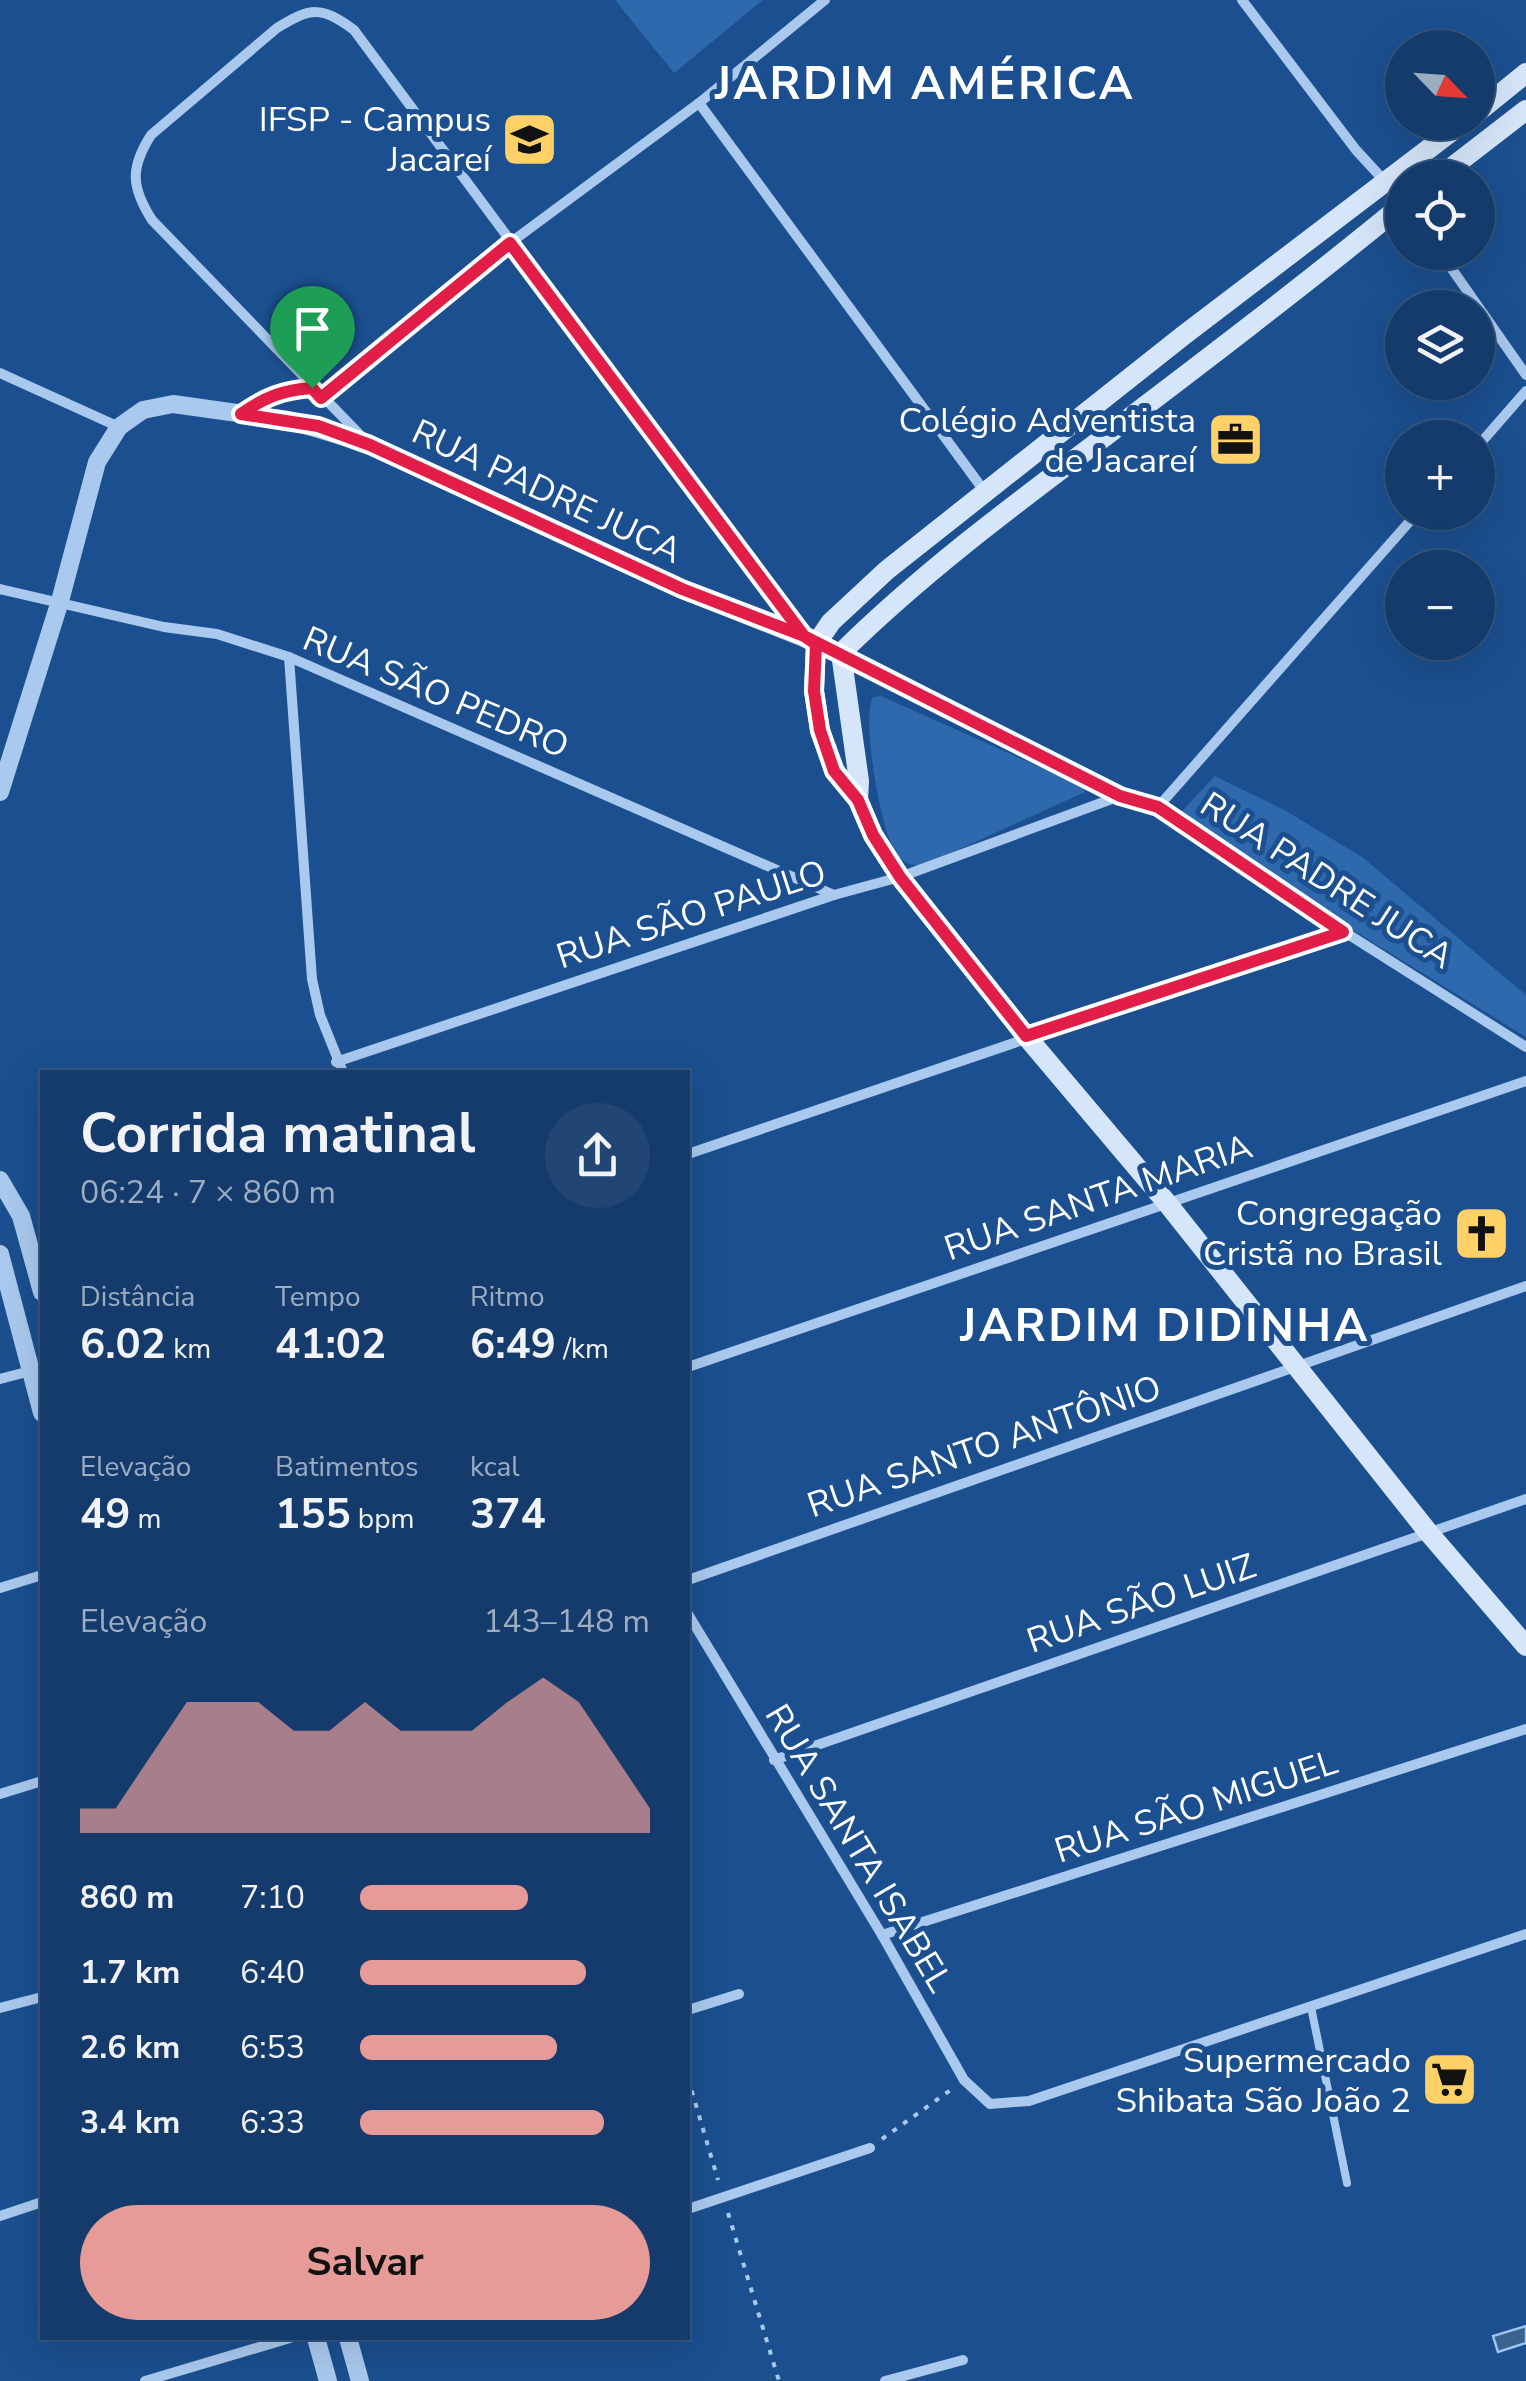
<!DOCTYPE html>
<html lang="pt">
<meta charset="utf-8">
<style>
body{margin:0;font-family:"Nunito Sans",sans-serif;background:#214673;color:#f1f3f6;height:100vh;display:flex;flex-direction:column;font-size:38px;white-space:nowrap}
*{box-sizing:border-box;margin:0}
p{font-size:32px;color:#9dadc1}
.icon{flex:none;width:55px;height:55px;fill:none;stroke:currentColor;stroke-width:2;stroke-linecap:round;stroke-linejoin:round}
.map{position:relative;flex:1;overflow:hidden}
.side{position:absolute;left:40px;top:1070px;width:650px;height:1270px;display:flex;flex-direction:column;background:#143b6b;border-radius:0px;box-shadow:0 10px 40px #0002,0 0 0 2px #33557e}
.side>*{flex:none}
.needle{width:65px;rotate:115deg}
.fabs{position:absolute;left:1385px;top:30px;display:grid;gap:20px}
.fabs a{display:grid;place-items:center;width:110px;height:110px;border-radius:50%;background:#143b6b;box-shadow:0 10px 40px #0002,0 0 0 2px #33557e;font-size:50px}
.pin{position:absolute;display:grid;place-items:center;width:85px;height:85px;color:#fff;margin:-102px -42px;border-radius:50% 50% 50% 0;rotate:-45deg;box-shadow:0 0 10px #0007}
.pin .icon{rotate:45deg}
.round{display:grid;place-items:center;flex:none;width:105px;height:105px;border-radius:52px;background:#214673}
.summary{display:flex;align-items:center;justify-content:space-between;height:170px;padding:0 40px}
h1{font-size:55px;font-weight:700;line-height:75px}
.figures{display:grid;grid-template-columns:repeat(3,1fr);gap:15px;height:170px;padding:10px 40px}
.figures div{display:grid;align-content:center}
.figures b{font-size:42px;font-weight:700}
.figures small{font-size:28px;font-weight:400}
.figures p{font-size:28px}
.chart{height:280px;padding:20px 40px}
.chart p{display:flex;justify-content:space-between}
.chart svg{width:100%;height:180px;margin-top:10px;fill:#e69b98;opacity:.7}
.button{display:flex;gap:20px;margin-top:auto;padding:20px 40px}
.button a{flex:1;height:115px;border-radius:60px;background:#e69b98;color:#111;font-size:40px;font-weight:700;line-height:115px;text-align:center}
ul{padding:0 40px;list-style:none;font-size:32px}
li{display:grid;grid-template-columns:160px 120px 1fr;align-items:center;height:75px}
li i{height:25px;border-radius:12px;background:#e69b98}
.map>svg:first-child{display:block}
.green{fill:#2e69ad}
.water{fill:#3c6290;stroke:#9cc4f0;stroke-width:2.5}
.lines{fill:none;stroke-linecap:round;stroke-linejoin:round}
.path{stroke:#a9c9ee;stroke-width:4;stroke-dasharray:5 8;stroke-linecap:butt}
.service{stroke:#a9c9ee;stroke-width:8}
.minor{stroke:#a9c9ee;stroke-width:10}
.tertiary{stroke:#a9c9ee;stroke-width:18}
.secondary{stroke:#d6e6fa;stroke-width:20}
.route-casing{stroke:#fff;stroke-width:20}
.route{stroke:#e11d48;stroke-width:12}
.labels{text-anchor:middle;stroke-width:10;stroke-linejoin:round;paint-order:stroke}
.poi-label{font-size:35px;fill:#fff;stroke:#1b4f8f;text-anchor:end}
.street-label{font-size:35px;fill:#fff;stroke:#1b4f8f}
.district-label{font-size:45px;font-weight:bold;letter-spacing:2.5px;fill:#fff;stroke:#1b4f8f}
</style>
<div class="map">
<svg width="1526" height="2381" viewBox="0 0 1526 2381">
<rect width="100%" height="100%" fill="#1b4f8f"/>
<g class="green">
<polygon points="615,0 763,0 674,73"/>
<path d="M881,696L1082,786L1085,792L925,865C913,866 903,864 896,854C881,832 861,721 873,697Z"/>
<polygon points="1215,776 1286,811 1362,857 1526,995 1526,1037 1356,932 1182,811"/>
</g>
<polygon class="water" points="1526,2326 1526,2343 1498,2352 1493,2336"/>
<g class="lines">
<g class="path">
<polyline points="688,2078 718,2180"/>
<polyline points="882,2139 952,2089"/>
<polyline points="728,2213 779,2381"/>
</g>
<polyline class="service" points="1311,2007 1347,2183"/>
<g class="minor">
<polyline points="1242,0 1356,150 1402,200"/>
<polyline points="699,103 985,492"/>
<polyline points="1440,252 1526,375"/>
<polyline points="0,373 119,427"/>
<polyline points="321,398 510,243 699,103 825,0"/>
<path d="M244,412C267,396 285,389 312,387"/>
<path d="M364,439L152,220C131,187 130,168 151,135L277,28C311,7 321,6 354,30L803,635"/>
<polyline points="1478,446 1526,391"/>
<polyline points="0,589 164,627 217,634 289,657 834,895"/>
<polyline points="842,654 1120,796 1158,807 1343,931 1526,1047"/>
<polyline points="289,657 312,979 320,1015 343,1072"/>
<polyline points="1158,807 1418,512"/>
<polyline points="336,1062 834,895 900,877 1120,796"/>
<polyline points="688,1154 1343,931"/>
<polyline points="688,1367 1526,1081"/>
<polyline points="0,1379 42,1368"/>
<polyline points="688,1580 1526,1286"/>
<polyline points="0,1588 42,1575"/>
<polyline points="688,1614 882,1935 964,2080 990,2104 1029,2101 1526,1934"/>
<polyline points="774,1760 1526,1499"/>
<polyline points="0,1794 42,1781"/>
<polyline points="882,1935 1526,1729"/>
<polyline points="0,2008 42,1997"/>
<polyline points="688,2010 739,1994"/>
<polyline points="688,2209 870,2148"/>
<polyline points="0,2216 42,2202"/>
<polyline points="145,2381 290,2338"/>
<polyline points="885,2381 963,2360"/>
</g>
<g class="tertiary">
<polyline points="0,792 60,601 97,462 119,427 143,410 173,404 288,420 371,445 681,589 841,653"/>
<polyline points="0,1180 21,1216 42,1292"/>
<polyline points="0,1254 42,1413"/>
<polyline points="316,2338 328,2381"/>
<polyline points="348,2338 360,2381"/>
</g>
<g class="secondary">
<polyline points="1478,112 1526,73"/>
<polyline points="1464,122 1184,335 887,570 831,622 816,644 814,691 820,731 835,771 858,800 873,835 900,877 1026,1036 1167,1203 1428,1532 1526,1646"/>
<polyline points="1438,178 1526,110"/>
<path d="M858,800L859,781L841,653C919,576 1007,510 1095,444C1198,366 1302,287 1402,205"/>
</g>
</g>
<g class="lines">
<defs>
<path id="route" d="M312,388C283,390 265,397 241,414L318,426L370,445L682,589L804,636L816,644L814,691L820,730L834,771L858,800L873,835L900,877L1026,1036L1343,932L1158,807L1120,796L804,636L510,243L321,398L312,388"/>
</defs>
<use href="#route" class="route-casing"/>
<use href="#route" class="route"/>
</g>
<defs>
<symbol id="university-square" viewBox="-11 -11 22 22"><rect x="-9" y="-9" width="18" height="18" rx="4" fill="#ffd166" stroke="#1b4f8f"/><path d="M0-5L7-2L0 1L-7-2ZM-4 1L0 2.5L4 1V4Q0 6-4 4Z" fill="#111"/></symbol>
<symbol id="office-square" viewBox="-11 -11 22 22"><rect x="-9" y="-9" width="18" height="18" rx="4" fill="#ffd166" stroke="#1b4f8f"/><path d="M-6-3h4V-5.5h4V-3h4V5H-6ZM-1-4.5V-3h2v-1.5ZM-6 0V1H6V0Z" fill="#111"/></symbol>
<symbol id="church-square" viewBox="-11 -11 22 22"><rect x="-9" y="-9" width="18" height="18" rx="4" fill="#ffd166" stroke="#1b4f8f"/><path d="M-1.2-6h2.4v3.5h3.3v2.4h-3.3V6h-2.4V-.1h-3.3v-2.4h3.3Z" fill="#111"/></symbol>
<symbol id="supermarket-square" viewBox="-11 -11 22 22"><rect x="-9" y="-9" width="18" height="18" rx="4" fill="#ffd166" stroke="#1b4f8f"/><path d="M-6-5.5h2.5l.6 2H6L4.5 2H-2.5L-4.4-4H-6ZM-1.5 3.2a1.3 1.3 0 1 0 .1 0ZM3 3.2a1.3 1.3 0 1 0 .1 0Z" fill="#111"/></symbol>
</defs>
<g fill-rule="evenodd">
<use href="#university-square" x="498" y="108" width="63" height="63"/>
<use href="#office-square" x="1204" y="408" width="63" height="63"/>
<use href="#church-square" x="1450" y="1202" width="63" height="63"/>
<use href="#supermarket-square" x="1418" y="2048" width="63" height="63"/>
</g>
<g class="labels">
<g class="poi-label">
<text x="491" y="131">IFSP - Campus<tspan x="491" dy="40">Jacareí</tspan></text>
<text x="1196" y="432">Colégio Adventista<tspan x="1196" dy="40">de Jacareí</tspan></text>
<text x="1442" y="1225">Congregação<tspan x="1442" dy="40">Cristã no Brasil</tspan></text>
<text x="1411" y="2072">Supermercado<tspan x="1411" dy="40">Shibata São João 2</tspan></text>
</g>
<g class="street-label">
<text transform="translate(547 491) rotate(25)" y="12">RUA PADRE JUCA</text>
<text transform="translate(436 692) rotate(23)" y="12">RUA SÃO PEDRO</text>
<text transform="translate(1327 880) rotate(33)" y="12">RUA PADRE JUCA</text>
<text transform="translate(691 914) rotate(-18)" y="12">RUA SÃO PAULO</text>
<text transform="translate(1098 1197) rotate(-19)" y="12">RUA SANTA MARIA</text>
<text transform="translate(984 1446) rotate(-19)" y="12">RUA SANTO ANTÔNIO</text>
<text transform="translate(1141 1603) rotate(-19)" y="12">RUA SÃO LUIZ</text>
<text transform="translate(1196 1806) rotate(-18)" y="12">RUA SÃO MIGUEL</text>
<text transform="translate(859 1848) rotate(59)" y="12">RUA SANTA ISABEL</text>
</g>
<g class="district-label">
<text x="925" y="99">JARDIM AMÉRICA</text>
<text x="1165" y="1341">JARDIM DIDINHA</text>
</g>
</g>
</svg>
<div class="fabs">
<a><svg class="needle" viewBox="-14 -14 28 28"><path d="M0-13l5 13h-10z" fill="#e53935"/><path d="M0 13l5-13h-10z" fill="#9dadc1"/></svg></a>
<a><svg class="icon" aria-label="locate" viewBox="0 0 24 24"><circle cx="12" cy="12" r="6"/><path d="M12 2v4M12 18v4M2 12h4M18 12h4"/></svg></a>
<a><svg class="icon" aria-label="layers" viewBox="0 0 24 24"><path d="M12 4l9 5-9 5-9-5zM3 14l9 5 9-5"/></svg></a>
<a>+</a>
<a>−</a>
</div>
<div class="pin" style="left:312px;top:388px;background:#1e9e55"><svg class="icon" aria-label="arrive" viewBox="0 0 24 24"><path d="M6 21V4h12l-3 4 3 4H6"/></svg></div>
<section class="side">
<div class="summary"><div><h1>Corrida matinal</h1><p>06:24 · 7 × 860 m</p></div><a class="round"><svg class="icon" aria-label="share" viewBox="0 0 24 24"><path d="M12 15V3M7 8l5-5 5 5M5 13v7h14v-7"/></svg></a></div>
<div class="figures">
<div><p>Distância</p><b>6.02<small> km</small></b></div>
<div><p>Tempo</p><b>41:02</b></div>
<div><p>Ritmo</p><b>6:49<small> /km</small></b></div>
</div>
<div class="figures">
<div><p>Elevação</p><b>49<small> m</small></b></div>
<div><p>Batimentos</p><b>155<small> bpm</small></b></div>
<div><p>kcal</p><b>374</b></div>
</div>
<div class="chart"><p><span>Elevação</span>143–148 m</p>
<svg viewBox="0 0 160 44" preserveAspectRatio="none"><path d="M0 44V38L10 38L20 25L30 12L40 12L50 12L60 19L70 19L80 12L90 19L100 19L110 19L120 12L130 6L140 12L150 25L160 38V44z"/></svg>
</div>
<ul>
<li><b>860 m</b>7:10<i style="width:58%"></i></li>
<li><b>1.7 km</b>6:40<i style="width:78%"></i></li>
<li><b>2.6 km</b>6:53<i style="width:68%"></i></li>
<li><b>3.4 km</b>6:33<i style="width:84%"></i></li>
</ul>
<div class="button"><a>Salvar</a></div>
</section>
</div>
